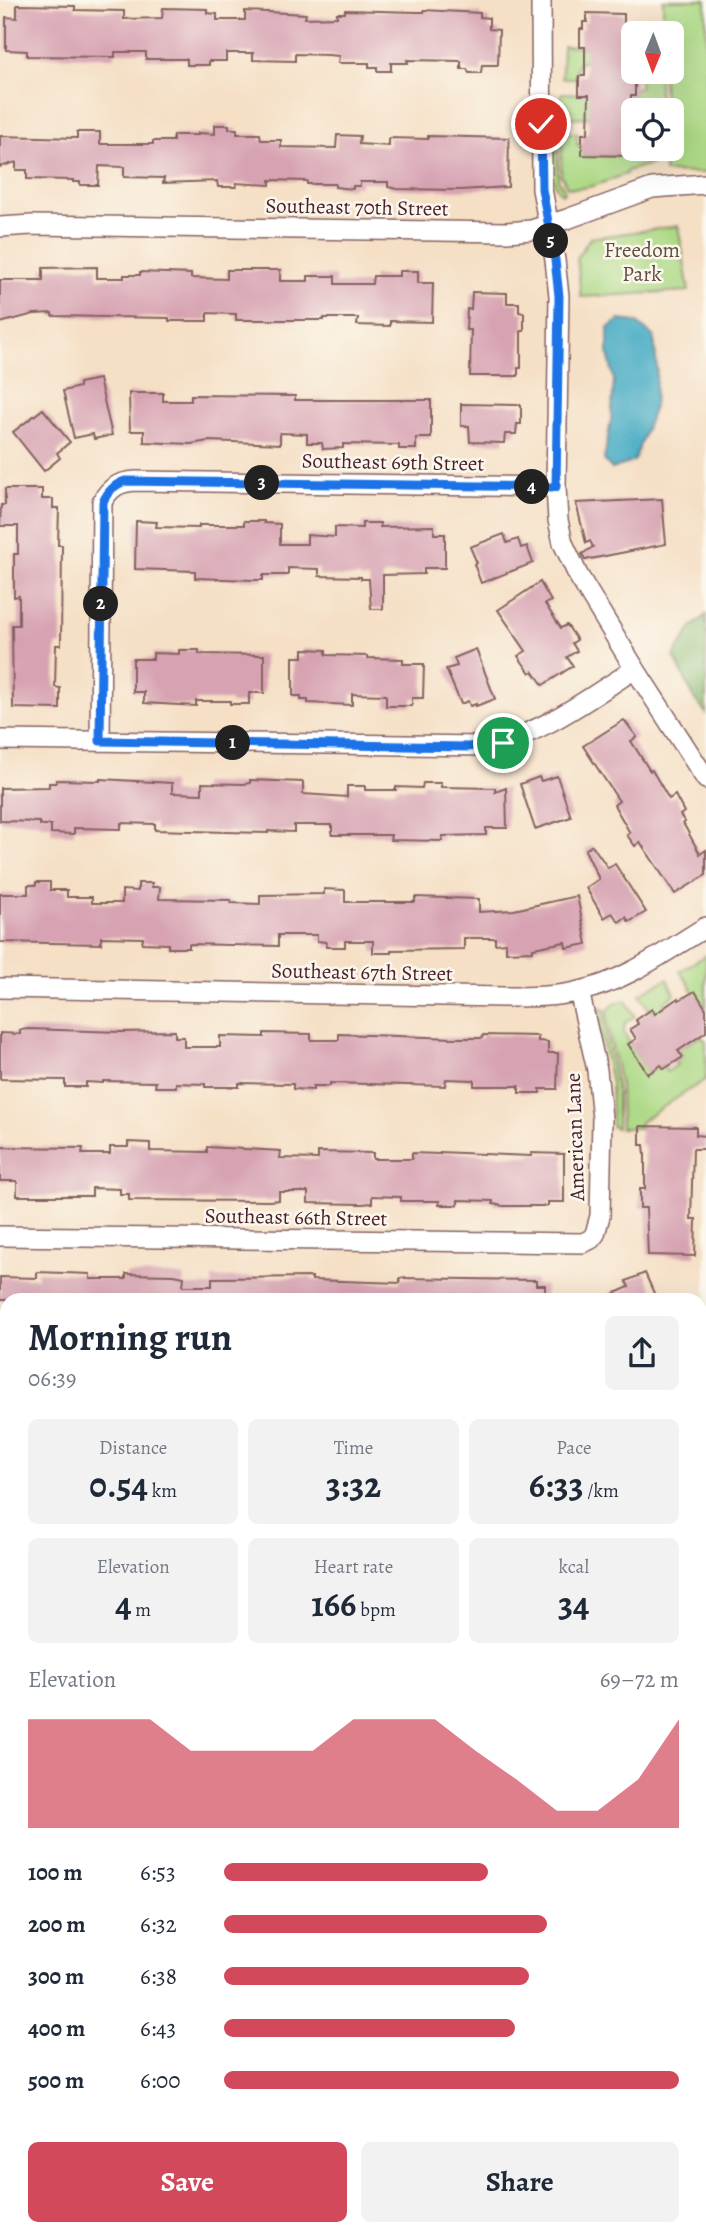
<!DOCTYPE html>
<meta charset="utf-8">
<style>
body{margin:0;font-family:Alegreya,serif;background:#f2f2f3;color:#1f2937;height:100vh;display:flex;flex-direction:column;font-size:26px;white-space:nowrap}
*{box-sizing:border-box;margin:0}
p{font-size:23px;color:#747a83}
.icon{flex:none;width:38px;height:38px;fill:none;stroke:currentColor;stroke-width:2;stroke-linecap:round;stroke-linejoin:round}
.map{position:relative;flex:1;overflow:hidden}
.sheet{position:absolute;left:0px;top:1293px;width:707px;height:943px;display:flex;flex-direction:column;background:#fff;border-radius:21px 21px 0 0;box-shadow:0 7px 28px #0002}
.sheet>*{flex:none}
.needle{width:46px;rotate:181deg}
.tools{position:absolute;left:621px;top:21px;display:grid;gap:14px}
.tools a{display:grid;place-items:center;width:63px;height:63px;border-radius:10px;background:#fff;box-shadow:0 7px 28px #0002;font-size:35px}
.pin{position:absolute;display:grid;place-items:center;width:60px;height:60px;color:#fff;margin:-30px;border:4px solid #fff;border-radius:50%;box-shadow:0 2px 7px #0007}
.km{position:absolute;width:35px;height:35px;margin:-18px;border-radius:50%;background:#222;color:#fff;font-size:19px;line-height:35px;text-align:center}
.round{display:grid;place-items:center;flex:none;width:74px;height:74px;border-radius:10px;background:#f2f2f3}
.overview{display:flex;align-items:center;justify-content:space-between;height:119px;padding:0 28px}
h1{font-size:38px;font-weight:700;line-height:52px}
.figures{display:grid;grid-template-columns:repeat(3,1fr);gap:10px;height:119px;padding:7px 28px}
.figures div{display:grid;align-content:center;border-radius:10px;background:#f2f2f3;text-align:center}
.figures b{font-size:35px;font-weight:700}
.figures small{font-size:19px;font-weight:400}
.figures p{font-size:19px}
.chart{height:196px;padding:14px 28px}
.chart p{display:flex;justify-content:space-between}
.chart svg{width:100%;height:126px;margin-top:7px;fill:#d1495b;opacity:.7}
.cta{display:flex;gap:14px;margin-top:auto;padding:14px 28px}
.cta a{flex:1;height:80px;border-radius:10px;background:#d1495b;color:#fff;font-size:28px;font-weight:700;line-height:80px;text-align:center}
.cta a+a{background:#f2f2f3;color:#1f2937}
ul{padding:0 28px;list-style:none;font-size:23px}
li{display:grid;grid-template-columns:112px 84px 1fr;align-items:center;height:52px}
li i{height:18px;border-radius:9px;background:#d1495b}
.map>svg:first-child{display:block}
.green{fill:#add986;stroke:#7c7c58;stroke-width:2}
.forest{fill:#8ab973;stroke:#6a6c4f;stroke-width:2}
.water{fill:#46acc5;stroke:#486678;stroke-width:2}
.building{fill:#d7a3b2}
.lines{fill:none;stroke-linecap:round;stroke-linejoin:round}
.minor-casing{stroke:#866261;stroke-width:22}
.minor{stroke:#fff;stroke-width:19}
.route-casing{stroke:#fff;stroke-width:14}
.route{stroke:#1a73e8;stroke-width:9}
.labels{text-anchor:middle;stroke-width:5;stroke-linejoin:round;paint-order:stroke}
.street-label{font-size:21px;fill:#4a1f2b;stroke:#fbf7ec}
.park-label{font-size:21px;fill:#634e42;stroke:#fbf7ec}
</style>
<div class="map">
<svg width="706" height="2236" viewBox="0 0 706 2236">
<rect width="100%" height="100%" fill="#fbf7ec"/>
<filter id="ink" filterUnits="userSpaceOnUse"><feTurbulence type="fractalNoise" baseFrequency=".0143" numOctaves="2"/><feDisplacementMap in="SourceGraphic" scale="14" xChannelSelector="R" yChannelSelector="G"/><feConvolveMatrix kernelMatrix="1 2 1 2 8 2 1 2 1" color-interpolation-filters="sRGB"/></filter>
<filter id="wash" filterUnits="userSpaceOnUse"><feTurbulence type="fractalNoise" baseFrequency=".00686" numOctaves="4" result="noise"/><feDisplacementMap in="SourceGraphic" scale="28" xChannelSelector="R" yChannelSelector="G"/><feGaussianBlur stdDeviation="1.57" result="paint"/><feColorMatrix in="noise" values="0 0 0 0 0 0 0 0 0 0 0 0 0 0 0 0 0 1.4 0 .05"/><feComposite in="paint" operator="in"/></filter>
<g filter="url(#wash)">
<rect width="100%" height="100%" fill="#f5dfc5"/>
<g class="green">
<polygon points="663,0 706,0 706,173 664,172 664,149 672,149 672,110 664,110 663,72 672,72 672,33 663,33"/>
<path d="M563,46L619,48L620,54L633,55L634,72H659V110H634V149H658V162L627,171L626,174C608,180 586,192 567,187L561,175L562,133H577V145L582,146L583,155L630,156L589,117L562,118V103L560,98L562,93L634,96L635,88H640V75C619,74 597,51 577,64L575,78H562Z"/>
<path d="M556,133H558V179L565,191L562,194C547,181 552,156 552,137Z"/>
<polygon points="678,226 689,291 581,297 577,258 590,238"/>
<polygon points="706,955 706,1009 680,971"/>
<polygon points="667,979 675,994 664,1003 664,1009 684,1046 701,1036 706,1041 706,1079 640,1122 639,1128 621,1128 620,1086 607,1021 608,1010 614,1004 625,1000 635,1016 626,1022 624,1026 624,1033 648,1073 661,1065 667,1072 677,1065 675,1062 682,1057 653,1010 650,1011 640,994"/>
<polygon points="600,1008 605,1010 604,1021 617,1091 617,1128 612,1126 611,1083 598,1020"/>
<polygon points="700,1942 706,1948 706,2145 700,2151"/>
<polygon points="7,1957 7,2230 340,2230 346,2236 0,2236 0,1958"/>
</g>
<polygon class="forest" points="706,615 706,713 695,700 674,656 692,627"/>
<polygon class="water" points="619,320 636,322 654,337 657,369 654,407 634,461 612,469 604,460 611,420 614,380 608,353 608,328"/>
<g id="blocks">
<g class="building">
<polygon points="17,5 75,6 75,10 124,11 124,19 162,18 163,8 207,9 207,13 217,14 217,20 245,20 245,11 306,14 305,18 337,17 337,13 345,13 345,10 416,12 424,12 424,10 480,13 480,17 489,18 489,29 499,30 498,65 482,65 481,73 469,73 467,69 461,69 461,61 407,60 408,63 391,63 391,71 377,71 377,67 369,67 369,63 338,63 339,56 328,55 295,54 295,61 253,60 253,53 226,53 226,61 209,61 209,65 187,65 187,59 146,59 146,52 115,52 115,57 27,56 27,51 6,50 6,17 17,18"/>
<polygon points="587,13 624,14 624,25 633,25 632,74 635,75 635,96 631,96 630,156 582,155 582,134 588,134 589,95 579,95 579,76 585,76 585,47 580,47 580,29 583,29 583,22 587,22"/>
<polygon points="215,125 229,125 229,129 237,129 237,134 260,134 261,140 281,140 281,147 336,148 337,135 360,136 359,144 389,146 389,138 428,139 428,136 509,138 508,187 460,190 397,189 388,187 388,182 360,182 360,186 353,186 353,189 335,187 335,184 307,184 307,181 270,180 270,185 236,183 236,187 218,187 217,181 163,183 164,178 124,177 124,167 99,166 98,185 80,185 80,182 73,182 73,180 27,179 27,170 16,170 16,162 0,167 0,136 77,138 77,132 100,132 100,144 153,144 153,141 173,141 173,135 198,135 198,133 215,134"/>
<polygon points="97,267 97,278 124,278 124,275 140,275 140,272 191,274 191,278 227,279 227,270 280,270 280,281 308,281 308,276 335,276 335,284 372,284 373,276 399,276 399,271 418,271 418,283 433,283 432,322 390,321 390,326 357,325 358,318 324,318 324,320 236,320 236,314 207,313 207,321 169,321 169,318 52,316 52,313 34,314 0,323 0,280 43,280 43,268"/>
<polygon points="472,292 507,293 507,303 519,303 519,312 524,313 524,331 521,331 521,368 518,368 518,376 470,376 471,330 466,330 467,309 471,309"/>
<polygon points="99,379 112,435 94,439 93,434 74,438 63,391 79,387 79,383"/>
<polygon points="129,393 163,393 163,401 191,401 191,395 295,396 295,400 431,400 431,438 416,438 416,449 399,449 399,445 343,444 343,448 323,449 322,443 307,443 307,434 280,433 280,444 208,441 191,444 144,442 144,431 130,431"/>
<polygon points="461,404 521,405 521,424 517,424 516,434 505,434 504,443 470,442 469,426 461,426"/>
<polygon points="43,409 70,442 57,453 60,458 44,471 13,432"/>
<polygon points="5,489 42,489 42,499 53,499 53,508 59,508 58,545 62,545 61,645 56,645 55,687 60,688 60,709 13,708 12,625 19,625 19,596 14,597 14,554 18,554 18,526 0,526 1,505 5,505"/>
<polygon points="662,499 666,544 585,560 582,554 593,547 590,541 586,543 576,503"/>
<polygon points="136,521 157,522 156,527 199,528 199,525 244,525 244,521 264,521 264,523 280,524 280,544 307,544 307,535 335,537 335,527 362,528 362,523 380,523 380,527 434,526 434,534 445,534 445,568 424,568 424,574 383,575 383,609 371,609 369,579 361,579 361,577 319,576 319,569 288,568 288,575 263,575 263,580 254,580 195,578 195,571 135,569"/>
<polygon points="504,534 507,543 518,539 521,548 527,546 533,563 481,583 474,564 477,563 470,547"/>
<polygon points="540,582 551,601 545,604 561,628 567,625 577,640 572,643 577,651 567,657 573,666 543,685 533,671 530,673 518,656 526,651 498,610"/>
<polygon points="303,649 326,650 326,655 367,656 367,658 403,659 403,664 424,664 423,698 412,698 412,706 386,706 386,695 352,694 352,705 308,703 308,700 301,700 301,696 293,696 293,657 303,657"/>
<polygon points="476,649 495,699 476,706 476,704 470,706 468,701 461,704 446,669 457,666 454,658"/>
<polygon points="179,650 199,650 199,654 264,655 264,693 249,693 249,704 230,704 230,701 196,701 196,706 144,703 144,692 133,692 133,659 153,659 153,653 179,654"/>
<polygon points="624,720 637,737 631,741 650,771 652,770 669,799 675,795 684,812 680,815 685,822 683,823 700,854 706,850 706,875 675,894 640,842 635,846 627,835 630,833 614,805 619,801 583,746"/>
<polygon points="557,776 571,817 535,829 520,784 539,777 541,781"/>
<polygon points="100,779 172,783 172,793 202,794 202,783 244,784 250,783 250,780 303,782 303,794 347,797 347,786 365,786 365,790 396,790 396,787 422,788 423,783 441,783 441,787 495,788 495,792 506,788 507,828 486,828 486,835 442,836 442,841 390,840 391,835 332,835 332,825 294,825 294,832 268,831 268,833 155,830 155,824 121,823 121,829 74,828 74,834 51,833 51,825 40,825 40,822 0,821 0,788 49,787 49,783 56,783 56,780 100,781"/>
<polygon points="592,845 608,868 615,864 646,912 629,922 626,917 619,922 612,913 604,918 586,888 599,879 585,850"/>
<polygon points="36,882 50,882 50,890 67,890 67,897 92,897 92,903 122,903 122,890 138,891 138,883 152,883 152,887 160,887 159,899 231,900 231,903 260,904 260,895 324,894 324,889 345,890 345,902 415,902 415,897 479,899 479,912 514,910 577,896 587,944 566,948 565,942 533,948 533,951 506,952 506,943 495,944 495,938 464,938 464,949 391,950 391,953 373,953 373,941 345,941 345,947 326,947 326,942 317,941 317,935 278,935 278,946 189,944 189,948 168,948 168,944 142,943 143,938 101,937 101,944 0,942 0,894 28,894 28,885 36,885"/>
<polygon points="695,991 706,1009 706,1032 678,1051 683,1057 664,1069 661,1065 648,1074 628,1044 636,1039 630,1029 638,1024 636,1020 652,1009 655,1014 678,998 679,1000"/>
<polygon points="29,1029 120,1032 175,1031 175,1037 184,1037 184,1047 220,1047 220,1036 264,1037 264,1033 311,1034 311,1040 339,1040 339,1034 455,1038 482,1038 483,1035 538,1036 538,1041 548,1042 548,1053 558,1053 557,1089 540,1089 540,1093 519,1093 519,1086 474,1086 474,1080 446,1079 445,1086 330,1083 330,1086 313,1086 313,1090 293,1089 293,1084 239,1083 239,1087 205,1087 205,1084 176,1083 176,1087 155,1087 156,1082 103,1081 103,1083 86,1082 86,1087 65,1087 65,1080 0,1079 0,1033 20,1034 20,1030"/>
<polygon points="640,1126 696,1127 696,1135 706,1136 706,1149 693,1149 691,1219 696,1219 695,1256 648,1255 646,1208 640,1208 640,1189 645,1189 645,1155 644,1145 640,1145"/>
<polygon points="128,1142 150,1143 150,1151 207,1152 207,1147 281,1151 280,1158 318,1159 318,1152 373,1153 373,1159 412,1159 412,1153 440,1154 440,1152 531,1156 531,1153 564,1154 564,1202 548,1202 548,1206 503,1206 493,1204 493,1201 458,1200 458,1205 439,1205 440,1201 401,1201 401,1197 372,1196 372,1203 362,1204 308,1203 308,1192 279,1192 279,1200 269,1201 129,1200 129,1194 120,1194 120,1189 92,1188 92,1196 17,1196 17,1181 0,1181 0,1147 83,1148 82,1154 110,1154 110,1147 128,1147"/>
<polygon points="37,1272 90,1274 90,1279 126,1279 126,1274 174,1275 184,1277 183,1286 212,1286 212,1278 312,1277 312,1280 400,1283 400,1278 536,1280 536,1285 545,1285 545,1300 0,1300 0,1277 37,1278"/>
<polygon points="645,1273 657,1300 599,1300 629,1287 626,1281"/>
</g>
</g>
</g>
<g filter="url(#ink)">
<use href="#blocks" fill-opacity="0" stroke="#866261" stroke-width="2"/>
<g class="lines">
<defs>
<g id="minor">
<polyline points="541,0 542,189 555,260 559,296 556,487 558,520 563,543 578,575 635,669 706,779"/>
<polyline points="0,227 32,225 507,232 531,230 567,219 652,188 706,184"/>
<path d="M0,740L485,746C542,735 587,699 635,669"/>
<path d="M100,741L102,502C110,487 119,482 136,481L556,487"/>
<path d="M0,988L504,997C530,997 555,997 580,991C626,981 666,951 706,927"/>
<polyline points="0,1236 583,1243 591,1239 595,1234 600,1216 602,1118 597,1070 579,991"/>
</g>
</defs>
<use href="#minor" class="minor-casing"/>
<use href="#minor" class="minor"/>
</g>
</g>
<g class="lines" filter="url(#ink)">
<defs>
<path id="route" d="M503,743L468,747L100,741L103,502C108,491 114,485 125,481L556,487L559,296L555,260L542,189L541,124"/>
</defs>
<use href="#route" class="route-casing"/>
<use href="#route" class="route"/>
</g>
<g class="labels">
<g class="street-label">
<text transform="translate(357 207) rotate(1)" y="7">Southeast 70th Street</text>
<text transform="translate(393 462) rotate(1)" y="7">Southeast 69th Street</text>
<text transform="translate(362 972) rotate(1)" y="7">Southeast 67th Street</text>
<text transform="translate(575 1137) rotate(-92)" y="7">American Lane</text>
<text transform="translate(296 1217) rotate(1)" y="7">Southeast 66th Street</text>
</g>
<g class="park-label">
<text x="642" y="257">Freedom<tspan x="642" dy="24">Park</tspan></text>
</g>
</g>
</svg>
<div class="tools">
<a><svg class="needle" viewBox="-14 -14 28 28"><path d="M0-13l5 13h-10z" fill="#e53935"/><path d="M0 13l5-13h-10z" fill="#747a83"/></svg></a>
<a><svg class="icon" aria-label="locate" viewBox="0 0 24 24"><circle cx="12" cy="12" r="6"/><path d="M12 2v4M12 18v4M2 12h4M18 12h4"/></svg></a>
</div>
<div class="pin" style="left:503px;top:743px;background:#1e9e55"><svg class="icon" aria-label="arrive" viewBox="0 0 24 24"><path d="M6 21V4h12l-3 4 3 4H6"/></svg></div>
<div class="pin" style="left:541px;top:124px;background:#d93025"><svg class="icon" aria-label="check" viewBox="0 0 24 24"><path d="M5 12l5 5 9-10"/></svg></div>
<b class="km" style="left:233px;top:743px">1</b>
<b class="km" style="left:101px;top:604px">2</b>
<b class="km" style="left:262px;top:483px">3</b>
<b class="km" style="left:532px;top:487px">4</b>
<b class="km" style="left:551px;top:241px">5</b>
<section class="sheet">
<div class="overview"><div><h1>Morning run</h1><p>06:39</p></div><a class="round"><svg class="icon" aria-label="share" viewBox="0 0 24 24"><path d="M12 15V3M7 8l5-5 5 5M5 13v7h14v-7"/></svg></a></div>
<div class="figures">
<div><p>Distance</p><b>0.54<small> km</small></b></div>
<div><p>Time</p><b>3:32</b></div>
<div><p>Pace</p><b>6:33<small> /km</small></b></div>
</div>
<div class="figures">
<div><p>Elevation</p><b>4<small> m</small></b></div>
<div><p>Heart rate</p><b>166<small> bpm</small></b></div>
<div><p>kcal</p><b>34</b></div>
</div>
<div class="chart"><p><span>Elevation</span>69–72 m</p>
<svg viewBox="0 0 160 44" preserveAspectRatio="none"><path d="M0 44V6L10 6L20 6L30 6L40 17L50 17L60 17L70 17L80 6L90 6L100 6L110 17L120 27L130 38L140 38L150 27L160 6V44z"/></svg>
</div>
<ul>
<li><b>100 m</b>6:53<i style="width:58%"></i></li>
<li><b>200 m</b>6:32<i style="width:71%"></i></li>
<li><b>300 m</b>6:38<i style="width:67%"></i></li>
<li><b>400 m</b>6:43<i style="width:64%"></i></li>
<li><b>500 m</b>6:00<i style="width:100%"></i></li>
</ul>
<div class="cta"><a>Save</a><a>Share</a></div>
</section>
</div>
